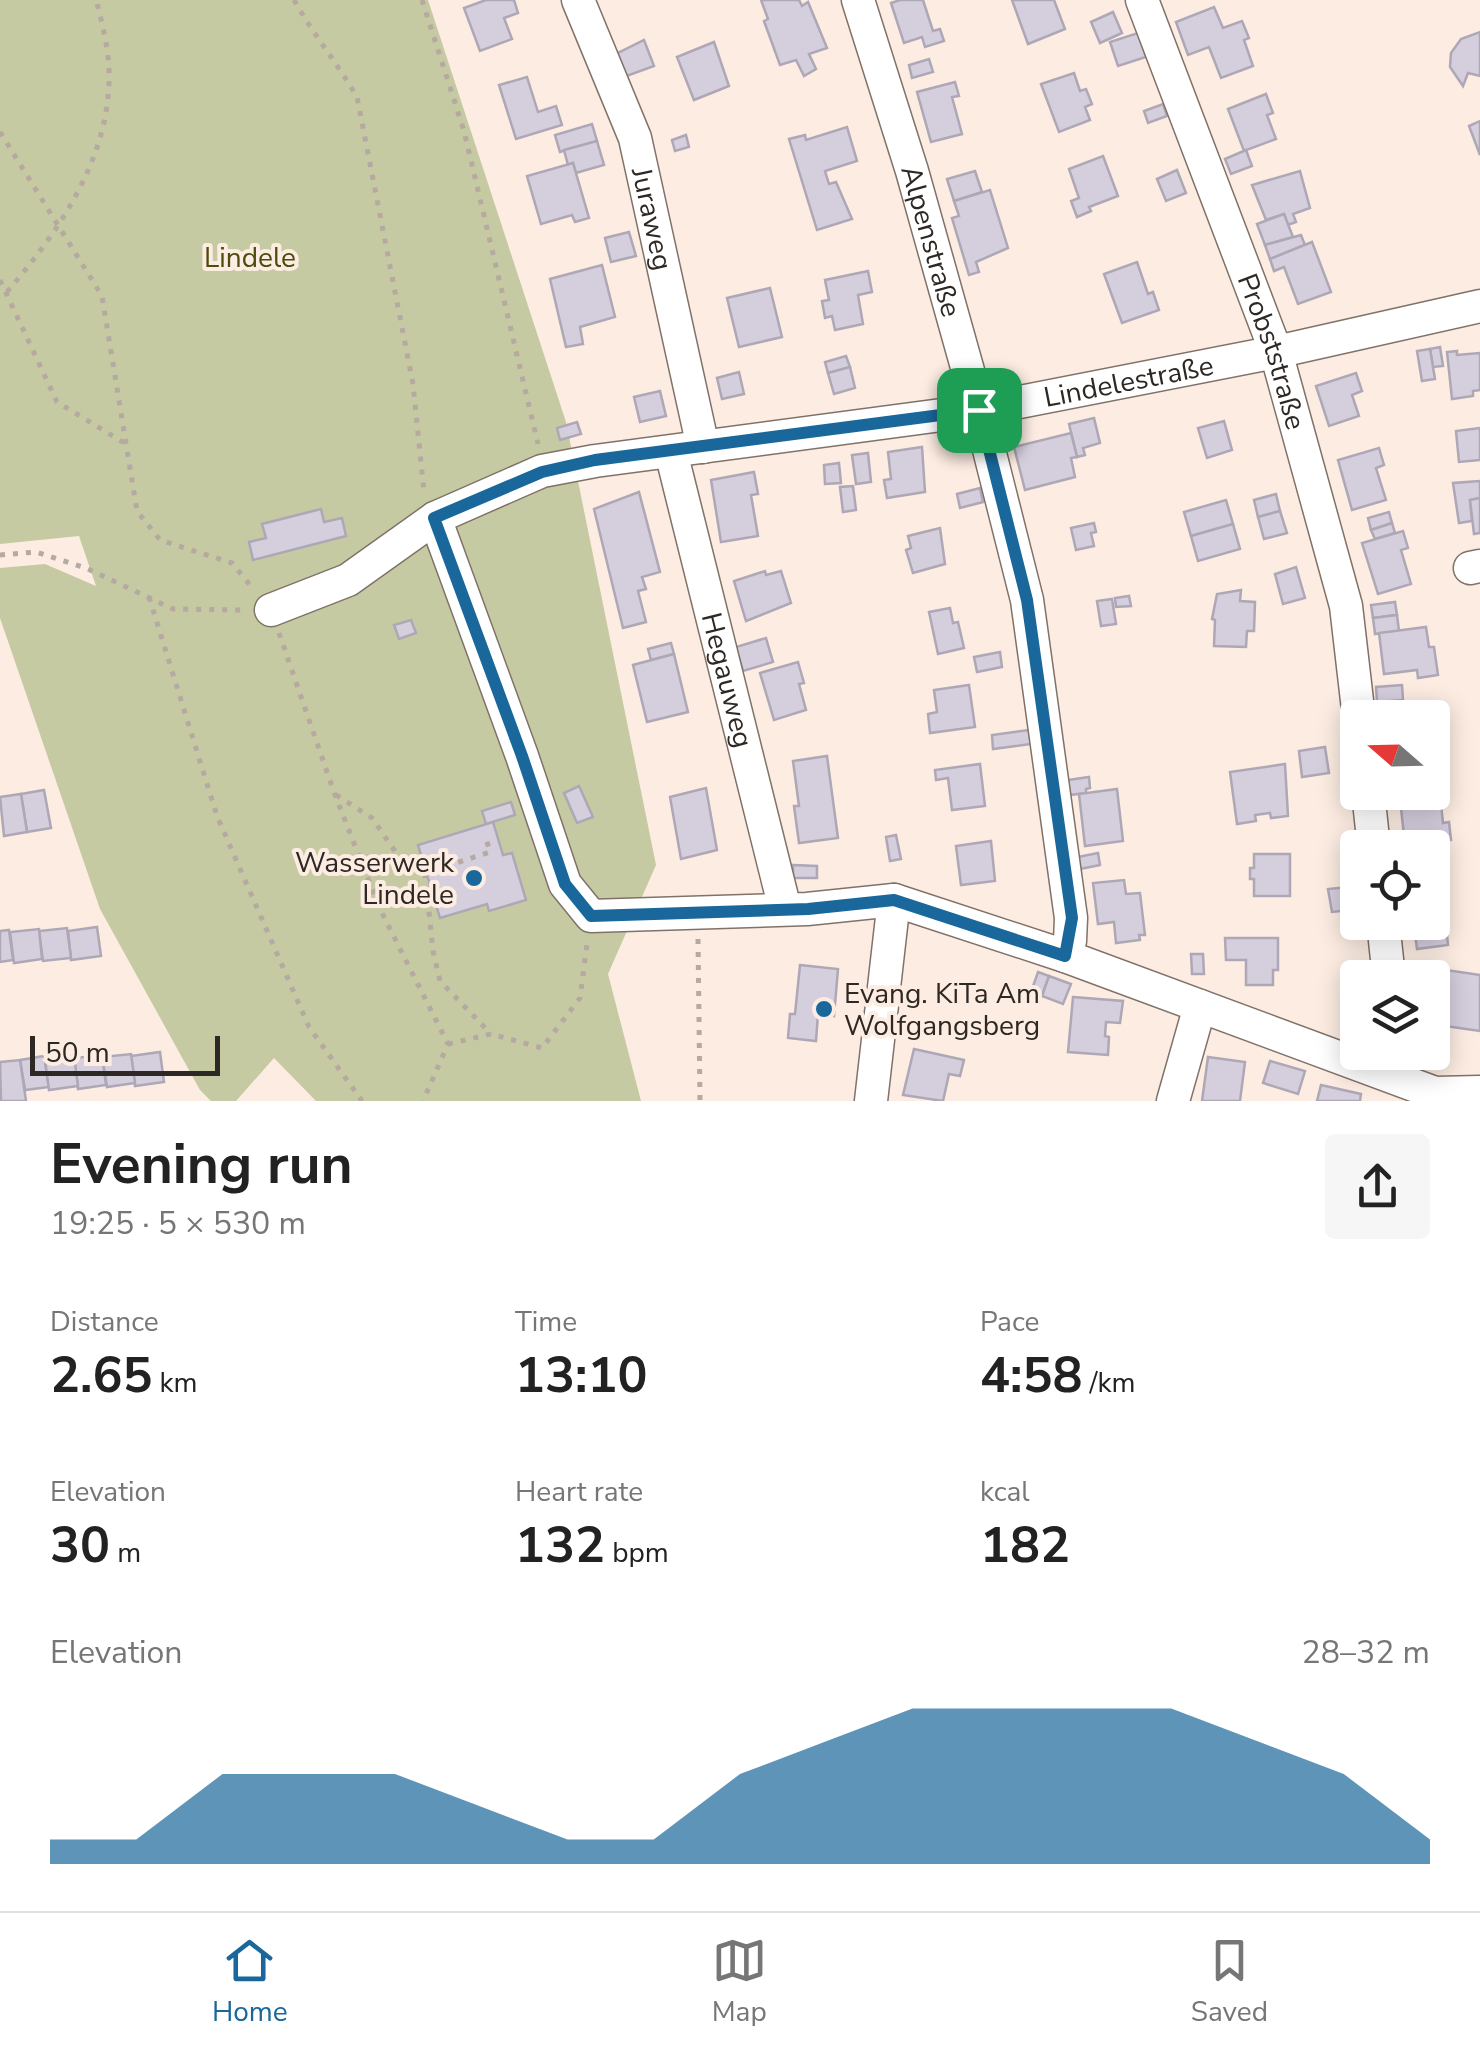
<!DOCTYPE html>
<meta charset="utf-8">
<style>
body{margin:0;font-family:"Nunito Sans",sans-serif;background:#f6f6f6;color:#222;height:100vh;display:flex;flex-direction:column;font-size:38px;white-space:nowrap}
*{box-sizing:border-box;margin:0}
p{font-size:32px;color:#767676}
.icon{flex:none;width:55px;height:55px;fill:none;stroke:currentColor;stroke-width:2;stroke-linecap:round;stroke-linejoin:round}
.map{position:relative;height:1101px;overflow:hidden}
.details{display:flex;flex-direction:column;background:#fff;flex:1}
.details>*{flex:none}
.needle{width:65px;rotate:290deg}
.controls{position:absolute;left:1340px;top:700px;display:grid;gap:20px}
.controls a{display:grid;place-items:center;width:110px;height:110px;border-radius:10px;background:#fff;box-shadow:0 5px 25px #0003;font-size:50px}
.scale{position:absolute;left:30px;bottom:25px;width:190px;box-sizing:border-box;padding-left:10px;border:5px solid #2e2824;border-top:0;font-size:28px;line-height:35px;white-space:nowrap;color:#2e2824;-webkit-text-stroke:8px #fcece2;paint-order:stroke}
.pin{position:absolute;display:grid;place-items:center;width:85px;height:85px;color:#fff;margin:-42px;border-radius:20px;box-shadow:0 5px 15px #0006}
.round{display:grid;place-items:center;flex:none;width:105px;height:105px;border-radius:10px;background:#f6f6f6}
.head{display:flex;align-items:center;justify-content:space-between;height:170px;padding:0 50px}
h1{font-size:55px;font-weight:700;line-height:75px}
.metrics{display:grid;grid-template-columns:repeat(3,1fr);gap:15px;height:170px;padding:10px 50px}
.metrics div{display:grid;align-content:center}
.metrics b{font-size:50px;font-weight:700}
.metrics small{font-size:28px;font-weight:400}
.metrics p{font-size:28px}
.chart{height:280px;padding:20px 50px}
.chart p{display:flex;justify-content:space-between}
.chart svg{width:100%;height:180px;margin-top:10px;fill:#1a689b;opacity:.7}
.tab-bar{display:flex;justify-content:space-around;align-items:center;height:140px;border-top:2px solid #e0e0e0;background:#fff;font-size:28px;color:#767676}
.tab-bar a{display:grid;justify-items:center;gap:5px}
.tab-bar .active{color:#1a689b}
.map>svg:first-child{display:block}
.green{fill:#c6caa2}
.building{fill:#d5cedd;stroke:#aea7b6;stroke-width:2.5}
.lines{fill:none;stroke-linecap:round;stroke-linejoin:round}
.minor-casing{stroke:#807268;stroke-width:35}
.path{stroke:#b5a9a1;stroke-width:5;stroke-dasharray:5 8;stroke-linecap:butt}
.minor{stroke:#fff;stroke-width:32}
.route-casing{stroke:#fff;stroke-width:20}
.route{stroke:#1a689b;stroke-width:12}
.poi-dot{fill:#1a689b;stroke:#fcece2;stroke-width:4}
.labels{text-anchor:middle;stroke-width:8;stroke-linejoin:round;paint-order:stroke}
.street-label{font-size:28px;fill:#2e2824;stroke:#fcece2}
.park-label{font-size:28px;fill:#4a4d0b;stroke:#fcece2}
.poi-label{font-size:28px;fill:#2e2824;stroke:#fcece2;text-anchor:end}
</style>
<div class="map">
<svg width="1480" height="1101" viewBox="0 0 1480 1101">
<rect width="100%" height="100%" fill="#fcece2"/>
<polygon class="green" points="0,0 428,0 566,422 656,865 608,974 641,1101 316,1101 274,1058 236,1101 211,1101 200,1090 100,909 0,618 0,568 45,564 96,586 79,536 0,544"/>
<g class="building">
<polygon points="486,0 514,0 518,13 504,18 512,39 480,51 464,8"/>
<polygon points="761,0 799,0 802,6 808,2 827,48 809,54 816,69 804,76 796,60 780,65 764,21 768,19"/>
<polygon points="900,0 923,0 933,31 940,29 944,41 925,47 922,37 904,43 891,3"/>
<polygon points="1012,0 1054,0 1065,29 1028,44"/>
<polygon points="1214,7 1223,28 1242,21 1249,38 1244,40 1253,66 1221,78 1209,47 1188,55 1176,22"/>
<polygon points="1113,12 1122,33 1100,43 1091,22"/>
<polygon points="1480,32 1480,76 1468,73 1463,86 1450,67 1451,53 1461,39"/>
<polygon points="1138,33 1146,57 1118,66 1110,42"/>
<polygon points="644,40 654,66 624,77 616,54"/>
<polygon points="714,42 729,86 694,100 677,57"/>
<polygon points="929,59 933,72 912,78 909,65"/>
<polygon points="1074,73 1080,91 1086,89 1092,104 1085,107 1090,120 1059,132 1041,84"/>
<polygon points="527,77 538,112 556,106 562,125 516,139 499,85"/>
<polygon points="955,82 959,96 952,97 962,134 931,142 917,92"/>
<polygon points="1266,94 1273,113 1267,115 1276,139 1244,151 1228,109"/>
<polygon points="1163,104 1167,116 1148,123 1144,111"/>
<polygon points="1480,121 1480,155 1469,126"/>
<polygon points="592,124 597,141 560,152 555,135"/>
<polygon points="847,127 857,161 825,171 829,184 836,182 852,219 817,230 789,139 805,135 806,140"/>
<polygon points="686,135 689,147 675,151 672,140"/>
<polygon points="597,141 604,165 576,173 573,163 568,165 564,150"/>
<polygon points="1246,150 1252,166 1231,174 1225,159"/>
<polygon points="1103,156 1118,196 1089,207 1091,211 1077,217 1071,201 1079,198 1069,169"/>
<polygon points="573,163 589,218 575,222 572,215 541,224 527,176"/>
<polygon points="1177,170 1186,193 1166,201 1157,179"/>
<polygon points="975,171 982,192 954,201 947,179"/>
<polygon points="1300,171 1310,208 1293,214 1296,222 1288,225 1284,214 1266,220 1252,185"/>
<polygon points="990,190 1008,248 976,262 979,272 969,275 952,218 959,216 954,201"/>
<polygon points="1284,214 1293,237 1265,245 1257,224"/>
<polygon points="629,232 636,256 611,262 605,238"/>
<polygon points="1301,235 1305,245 1270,259 1265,245"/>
<polygon points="1312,242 1331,292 1298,304 1284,267 1274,271 1270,259"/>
<polygon points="1137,262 1148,294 1153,292 1159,310 1122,323 1104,274"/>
<polygon points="602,265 615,317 580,327 583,344 566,347 550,279"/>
<polygon points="868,271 872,292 858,295 863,324 835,330 832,316 825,318 822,301 829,300 825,280"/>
<polygon points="770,288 782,337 739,347 727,298"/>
<polygon points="1440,347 1443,366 1433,367 1430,349"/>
<polygon points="1430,349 1435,379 1422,381 1417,351"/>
<polygon points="1457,351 1457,355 1480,353 1480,390 1473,391 1473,396 1452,399 1447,352"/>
<polygon points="846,356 850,367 828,373 825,362"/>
<polygon points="850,367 855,388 834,394 828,373"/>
<polygon points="739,372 744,394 722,399 717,378"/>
<polygon points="1356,373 1362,391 1352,395 1359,416 1329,426 1316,386"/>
<polygon points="660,391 666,416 640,422 634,397"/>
<polygon points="1094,418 1100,443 1083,448 1085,455 1077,457 1069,424"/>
<polygon points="1224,421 1232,450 1207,458 1198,428"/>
<polygon points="577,422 581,434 560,440 557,428"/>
<polygon points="1480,428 1480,460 1459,462 1456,431"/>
<polygon points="1071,433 1077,457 1071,458 1075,477 1025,490 1014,447"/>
<polygon points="922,447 925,492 887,498 884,480 891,479 888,452"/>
<polygon points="1379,448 1384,465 1376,468 1386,500 1352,510 1338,460"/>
<polygon points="868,453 871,482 856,484 852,455"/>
<polygon points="839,463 841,483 825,484 824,465"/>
<polygon points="754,472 758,494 751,495 758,536 721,542 711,480"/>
<polygon points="1480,481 1480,498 1470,500 1472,521 1459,523 1453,483"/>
<polygon points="853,486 856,510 843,512 840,487"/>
<polygon points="980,488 983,502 960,508 957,494"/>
<polygon points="639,492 660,572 642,577 646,589 638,591 646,622 623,628 594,509"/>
<polygon points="1276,494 1280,511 1258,517 1254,500"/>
<polygon points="1480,498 1480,533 1474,534 1470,500"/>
<polygon points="1226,500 1233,524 1191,536 1184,512"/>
<polygon points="321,509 324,522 342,518 346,536 253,560 249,542 266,538 262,524"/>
<polygon points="1280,511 1287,533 1264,539 1258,517"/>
<polygon points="1389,512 1392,523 1371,530 1368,518"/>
<polygon points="1094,523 1096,532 1091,533 1094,546 1076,550 1071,528"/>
<polygon points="1392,523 1395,533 1375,539 1371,530"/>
<polygon points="1233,524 1240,549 1198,561 1191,536"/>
<polygon points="940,528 945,564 913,573 906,550 911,548 908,536"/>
<polygon points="1403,531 1408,548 1401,550 1411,584 1378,594 1362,543"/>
<polygon points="1296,567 1305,598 1283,604 1275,574"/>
<polygon points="765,571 766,575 781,571 791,603 746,621 734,581"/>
<polygon points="1241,590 1240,601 1255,602 1254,631 1247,631 1246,647 1214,646 1215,620 1212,619 1217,594"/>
<polygon points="1129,596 1131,606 1116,607 1115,598"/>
<polygon points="1112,599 1116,624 1101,626 1097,601"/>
<polygon points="1395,602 1397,615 1373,618 1371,605"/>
<polygon points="950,608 953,623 958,622 964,648 938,654 929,612"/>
<polygon points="1397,615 1399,631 1375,634 1373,618"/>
<polygon points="411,620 416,633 399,639 394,625"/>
<polygon points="1426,627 1429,647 1434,647 1438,675 1418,678 1417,670 1384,674 1379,633"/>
<polygon points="766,638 773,662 743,671 736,647"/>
<polygon points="671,643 674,654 651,660 648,649"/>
<polygon points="1000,652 1002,667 977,672 974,657"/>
<polygon points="674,654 688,712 647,722 633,665"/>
<polygon points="798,662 804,683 799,684 806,710 774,720 760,673"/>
<polygon points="969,685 975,727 930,733 928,714 937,712 934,690"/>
<polygon points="1402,685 1403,700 1377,702 1376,687"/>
<polygon points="1431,712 1431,718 1399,718 1399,715"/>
<polygon points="1029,730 1031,744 993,749 992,735"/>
<polygon points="1325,747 1329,773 1302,777 1299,751"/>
<polygon points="827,756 838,838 799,843 794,806 799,806 793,761"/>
<polygon points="980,764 985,806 952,810 948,778 936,780 935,770"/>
<polygon points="1285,764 1288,816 1271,818 1270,813 1255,815 1256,821 1237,824 1230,772"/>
<polygon points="1089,777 1090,788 1086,789 1086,793 1070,795 1068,780"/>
<polygon points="579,786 593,817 577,823 564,793"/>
<polygon points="706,788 717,850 681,859 670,797"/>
<polygon points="1117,789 1123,841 1085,846 1079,794"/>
<polygon points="44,790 51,828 27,832 21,794"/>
<polygon points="1389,792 1414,792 1414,798 1400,799 1401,806 1391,807"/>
<polygon points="21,794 27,832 4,836 0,797"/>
<polygon points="1440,795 1443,823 1449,822 1451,840 1405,845 1400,799"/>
<polygon points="511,802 515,815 486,824 482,811"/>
<polygon points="493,822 503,855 512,853 526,900 489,911 487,904 440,918 418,845"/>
<polygon points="896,835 901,859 890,861 886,837"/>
<polygon points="991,841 995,881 961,885 956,846"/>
<polygon points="1098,853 1100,865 1080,869 1078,857"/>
<polygon points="1254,854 1290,854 1290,896 1254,896 1254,879 1250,879 1250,868 1254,868"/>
<polygon points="793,865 817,866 817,878 793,878"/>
<polygon points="1440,878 1446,924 1414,927 1414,922 1432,922 1432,879"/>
<polygon points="1124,880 1126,894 1140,893 1145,935 1139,935 1140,940 1116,943 1114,922 1098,924 1093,883"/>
<polygon points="1347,887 1351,910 1332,912 1328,889"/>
<polygon points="1446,924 1448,945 1417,949 1414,927"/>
<polygon points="97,927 101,956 71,960 68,931"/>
<polygon points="67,928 71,958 43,961 39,931"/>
<polygon points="39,929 42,959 14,963 10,932"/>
<polygon points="9,930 13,960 0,962 0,931"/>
<polygon points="1225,938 1278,938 1278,970 1273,970 1273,985 1246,985 1246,960 1226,960"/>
<polygon points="1191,954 1203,954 1204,974 1192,974"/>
<polygon points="800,965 838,969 834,1016 818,1014 816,1041 788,1038 790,1014 795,1014"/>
<polygon points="1446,970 1480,975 1480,1031 1438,1025"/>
<polygon points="1038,972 1049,976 1042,996 1031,992"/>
<polygon points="1049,976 1071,984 1063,1004 1042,996"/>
<polygon points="1073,997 1123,1001 1120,1023 1106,1022 1105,1036 1109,1037 1108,1055 1068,1052"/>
<polygon points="914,1049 964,1060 960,1076 949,1074 943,1101 903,1095"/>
<polygon points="160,1052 164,1082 135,1086 131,1056"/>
<polygon points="131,1054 135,1083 107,1087 102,1057"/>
<polygon points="102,1055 106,1085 78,1089 74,1058"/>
<polygon points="44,1056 49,1087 25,1090 20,1060"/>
<polygon points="74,1056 78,1086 49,1090 45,1060"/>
<polygon points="1208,1057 1245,1062 1240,1101 1202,1101"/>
<polygon points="20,1060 26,1101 1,1101 0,1062"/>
<polygon points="1270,1061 1305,1071 1298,1094 1263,1083"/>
<polygon points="1321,1085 1361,1094 1360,1101 1317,1101"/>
</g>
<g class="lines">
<defs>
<g id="minor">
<path id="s1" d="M578,0L635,138L703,447"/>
<path id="s2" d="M858,0L912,171L979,410L1027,600L1071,918L1070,941L1065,956"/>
<path id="s3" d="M1142,0L1276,352L1346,606L1359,718"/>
<path id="s4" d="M671,452L785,909"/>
<polyline points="435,518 522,756 565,884 591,916 807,909 894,900 1065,956 1435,1093 1480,1092"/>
<polyline points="1470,568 1480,566"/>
<path id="s5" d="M271,610L348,580L435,518L542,471L595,461L979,410L1276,352L1480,306"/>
<polyline points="1368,792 1374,848"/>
<polyline points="1383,922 1389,978"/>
<polyline points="871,1101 894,900"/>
<polyline points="1173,1101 1200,1006"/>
</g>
</defs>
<use href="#minor" class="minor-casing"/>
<g class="path">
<path d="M294,0C313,34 337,63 357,97L413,384L424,492"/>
<polyline points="422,0 464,131 538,444"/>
<polyline points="0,132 102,296 137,511 160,540 232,563 254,590"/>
<polyline points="0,280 57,402 126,444"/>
<path d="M7,292C60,230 112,155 109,69C108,46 102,22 96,0"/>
<polyline points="0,555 36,552 86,568 173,609 243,610"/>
<polyline points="149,597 217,816 309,1027 362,1101"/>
<polyline points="279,633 335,795 380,909 448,1044 423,1101"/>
<polyline points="336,795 372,818 401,860 425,873 490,852 485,835"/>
<polyline points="425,873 433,951 440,981 491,1034"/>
<polyline points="698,939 700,1101"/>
<polyline points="448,1044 491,1034 542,1048 580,998 587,944"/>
</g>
<use href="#minor" class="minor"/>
</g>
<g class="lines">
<defs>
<polygon id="route" points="979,410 1027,600 1072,918 1065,956 894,900 808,909 591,916 565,884 522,756 434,518 542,472 595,460"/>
</defs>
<use href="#route" class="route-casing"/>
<use href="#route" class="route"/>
</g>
<g class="poi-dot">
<circle cx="474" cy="878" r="10"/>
<circle cx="824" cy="1009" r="10"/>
</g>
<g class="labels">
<g class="street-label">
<text dy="10" stroke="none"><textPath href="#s1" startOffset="232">Juraweg</textPath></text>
<text dy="10" stroke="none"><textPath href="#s2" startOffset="252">Alpenstraße</textPath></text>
<text dy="10" stroke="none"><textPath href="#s3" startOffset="375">Probststraße</textPath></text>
<text dy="10" stroke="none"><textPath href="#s5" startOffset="900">Lindelestraße</textPath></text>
<text dy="10" stroke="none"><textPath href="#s4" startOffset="235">Hegauweg</textPath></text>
</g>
<g class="park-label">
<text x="250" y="267">Lindele</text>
</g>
<g class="poi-label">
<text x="454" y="872">Wasserwerk<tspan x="454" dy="32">Lindele</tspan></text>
<text x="844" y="1003" text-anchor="start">Evang. KiTa Am<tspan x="844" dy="32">Wolfgangsberg</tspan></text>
</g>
</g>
</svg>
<div class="controls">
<a><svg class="needle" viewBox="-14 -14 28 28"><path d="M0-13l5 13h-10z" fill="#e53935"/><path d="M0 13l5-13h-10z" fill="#767676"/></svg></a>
<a><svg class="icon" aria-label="locate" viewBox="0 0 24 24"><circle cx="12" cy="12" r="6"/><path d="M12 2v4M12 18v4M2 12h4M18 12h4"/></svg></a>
<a><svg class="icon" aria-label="layers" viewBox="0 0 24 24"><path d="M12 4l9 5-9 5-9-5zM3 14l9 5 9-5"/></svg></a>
</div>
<div class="scale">50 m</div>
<div class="pin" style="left:979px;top:410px;background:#1e9e55"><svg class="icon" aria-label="arrive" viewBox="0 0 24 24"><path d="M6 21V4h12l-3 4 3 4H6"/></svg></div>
</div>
<section class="details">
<div class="head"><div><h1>Evening run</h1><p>19:25 · 5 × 530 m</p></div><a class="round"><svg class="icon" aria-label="share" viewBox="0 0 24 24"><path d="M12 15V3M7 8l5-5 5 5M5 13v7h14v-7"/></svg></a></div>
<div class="metrics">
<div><p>Distance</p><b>2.65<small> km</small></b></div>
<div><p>Time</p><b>13:10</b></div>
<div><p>Pace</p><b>4:58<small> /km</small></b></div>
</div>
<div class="metrics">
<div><p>Elevation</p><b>30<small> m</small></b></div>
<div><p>Heart rate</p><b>132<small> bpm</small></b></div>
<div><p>kcal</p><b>182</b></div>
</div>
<div class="chart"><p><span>Elevation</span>28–32 m</p>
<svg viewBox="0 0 160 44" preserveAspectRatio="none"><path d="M0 44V38L10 38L20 22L30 22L40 22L50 30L60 38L70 38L80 22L90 14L100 6L110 6L120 6L130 6L140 14L150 22L160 38V44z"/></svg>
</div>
</section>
<nav class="tab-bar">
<a class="active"><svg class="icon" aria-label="home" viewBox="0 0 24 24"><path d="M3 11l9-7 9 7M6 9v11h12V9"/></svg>Home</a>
<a><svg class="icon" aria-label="map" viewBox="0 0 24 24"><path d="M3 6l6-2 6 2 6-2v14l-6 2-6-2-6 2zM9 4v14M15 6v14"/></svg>Map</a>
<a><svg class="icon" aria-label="saved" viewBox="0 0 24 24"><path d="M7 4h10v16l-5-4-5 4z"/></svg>Saved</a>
</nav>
